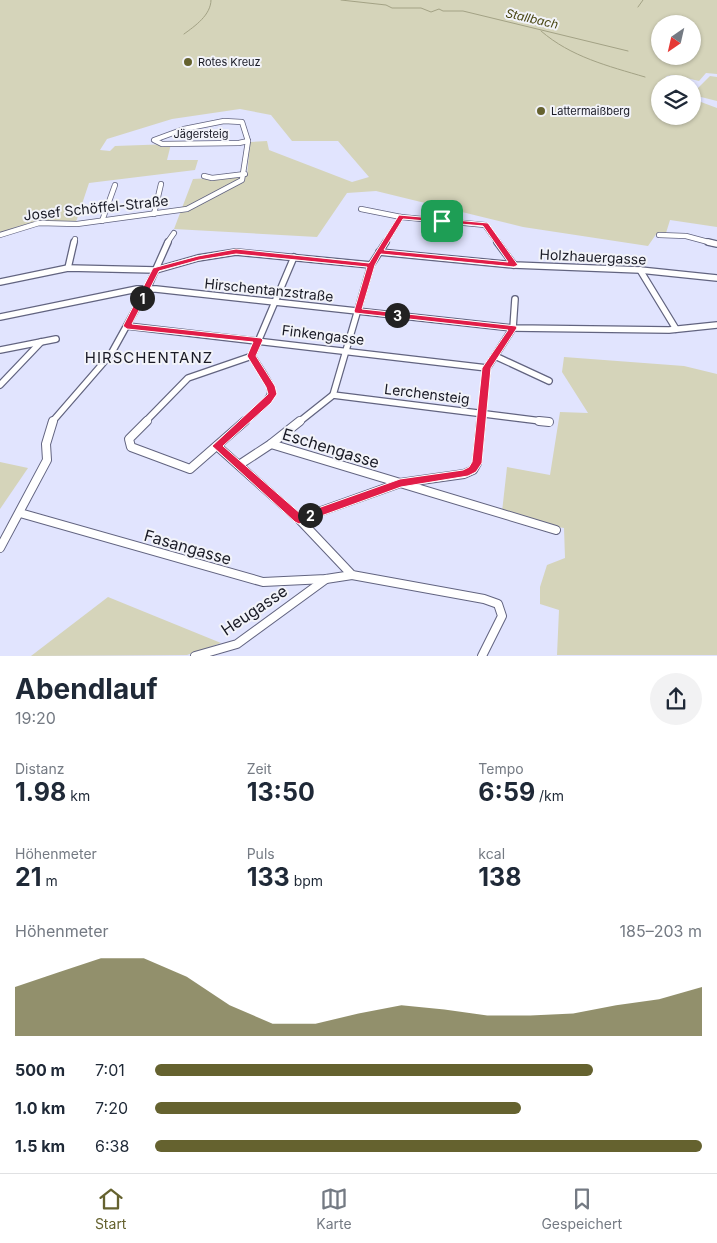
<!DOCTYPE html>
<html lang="de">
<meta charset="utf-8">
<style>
body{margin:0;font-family:Inter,sans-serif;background:#f2f2f3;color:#1f2937;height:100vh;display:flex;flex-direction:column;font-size:19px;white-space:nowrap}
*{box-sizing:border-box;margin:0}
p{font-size:16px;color:#747a83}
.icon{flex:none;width:28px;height:28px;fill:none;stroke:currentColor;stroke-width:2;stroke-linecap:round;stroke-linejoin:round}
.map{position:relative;height:656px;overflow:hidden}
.sheet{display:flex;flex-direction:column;background:#fff;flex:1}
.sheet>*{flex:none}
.needle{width:32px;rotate:214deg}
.fabs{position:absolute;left:651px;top:15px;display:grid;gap:10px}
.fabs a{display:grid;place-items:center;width:50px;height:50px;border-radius:50%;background:#fff;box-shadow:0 1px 4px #0004;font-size:25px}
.pin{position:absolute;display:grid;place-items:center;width:42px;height:42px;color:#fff;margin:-21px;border-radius:10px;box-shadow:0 2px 8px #0006}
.km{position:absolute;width:25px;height:25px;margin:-12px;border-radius:50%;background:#222;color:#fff;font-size:14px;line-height:25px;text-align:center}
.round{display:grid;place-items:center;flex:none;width:52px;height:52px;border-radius:26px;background:#f2f2f3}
.overview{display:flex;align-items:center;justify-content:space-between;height:85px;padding:0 15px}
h1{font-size:28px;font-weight:700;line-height:38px}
.metrics{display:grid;grid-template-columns:repeat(3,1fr);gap:8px;height:85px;padding:5px 15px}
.metrics div{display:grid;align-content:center}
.metrics b{font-size:25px;font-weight:700}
.metrics small{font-size:14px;font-weight:400}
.metrics p{font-size:14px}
.chart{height:140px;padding:10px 15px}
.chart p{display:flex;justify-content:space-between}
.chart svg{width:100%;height:90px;margin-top:5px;fill:#65622f;opacity:.7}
ul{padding:0 15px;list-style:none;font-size:16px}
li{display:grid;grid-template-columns:80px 60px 1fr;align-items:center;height:38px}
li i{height:12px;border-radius:6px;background:#65622f}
.dock{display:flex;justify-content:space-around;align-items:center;height:70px;border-top:1px solid #e0e1e3;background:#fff;font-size:14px;color:#747a83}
.dock a{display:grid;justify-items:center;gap:2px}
.dock .selected{color:#65622f}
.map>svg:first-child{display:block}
.green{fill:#d5d4ba;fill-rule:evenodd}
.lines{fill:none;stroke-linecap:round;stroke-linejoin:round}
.stream{stroke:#a3a285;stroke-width:1}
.street-far2-casing{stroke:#626480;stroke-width:6}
.street-far1-casing{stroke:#626480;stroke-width:8}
.street-casing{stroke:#626480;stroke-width:10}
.street-far2{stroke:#fff;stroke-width:4.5}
.street-far1{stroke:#fff;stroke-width:5.5}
.street{stroke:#fff;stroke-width:8}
.route{fill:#e11d48;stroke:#fff;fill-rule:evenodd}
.poi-dot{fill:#65622f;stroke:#f2f3f9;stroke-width:2}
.labels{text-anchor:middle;stroke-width:4;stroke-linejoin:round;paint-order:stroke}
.far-poi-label{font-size:11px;fill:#191a25;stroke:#f2f3f9;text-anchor:start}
.far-street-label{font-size:11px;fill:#191a25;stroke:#f2f3f9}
.far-water-label{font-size:12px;font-style:italic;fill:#46430f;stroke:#f2f3f9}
.street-label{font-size:14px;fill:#191a25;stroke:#f2f3f9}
.neighbourhood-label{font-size:15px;letter-spacing:1px;fill:#191a25;stroke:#f2f3f9}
.near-street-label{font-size:16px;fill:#191a25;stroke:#f2f3f9}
</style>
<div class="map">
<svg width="717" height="656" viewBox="0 0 717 656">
<rect width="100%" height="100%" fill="#e1e4fe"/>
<g class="green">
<path d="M0,0H717V74L706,73L699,81L674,75L667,76L664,79L670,84H660V116H692L693,99L717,108V227L670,220L666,233H657L648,246L523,227L376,191L347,193L317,237L174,229L193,179L247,176L250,142L267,141L269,150L352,182L369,177L338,141H292L271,115L240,109L172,119L107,139L100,150L110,151L115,146L171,144L167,160H198L195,170L89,183L76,222C50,221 24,221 0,234ZM660,24H692V56H660Z"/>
<polygon points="710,76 717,77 717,101 693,95 693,93"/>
<polygon points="564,357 684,366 717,374 717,655 557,655 559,610 540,604 540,587 547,565 565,558 564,528 545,525 502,512 507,467 550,475 560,412 588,413 562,372"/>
<polygon points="0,462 28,468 0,509"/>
<polygon points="108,597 221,643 187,655 31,656"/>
</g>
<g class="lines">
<g class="stream">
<polyline points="341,0 386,5 392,8 421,8 431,12 439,9 443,11 463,11 628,51"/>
<polyline points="638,7 643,0"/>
<path d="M541,31C571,57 608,66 645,77"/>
<path d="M184,34C195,26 211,15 211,0"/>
</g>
<defs>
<g id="street-far2">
<polygon points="224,121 242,122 248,141 239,143 162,144 154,140 184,129"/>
<polyline points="204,176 212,178 245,174"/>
<polyline points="361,209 401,217 485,225 498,243"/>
<polyline points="154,214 161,184"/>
<polyline points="102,221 115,185"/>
<polyline points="0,235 39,223 77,224 187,209 242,180 248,141"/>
<polyline points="659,235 686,236 712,243"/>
<polyline points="74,243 75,239"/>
<polyline points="167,243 174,233"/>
<polyline points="385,243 401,217"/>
</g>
<g id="street-far1">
<polyline points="497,242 514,265"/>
<polyline points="708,242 717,244"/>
<polyline points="379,252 514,265 640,270 717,278"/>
<polyline points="68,268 74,242"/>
<polyline points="640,270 676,329"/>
<polyline points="0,282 68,268 156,270 198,258 236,252 371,265"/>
<polyline points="0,317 137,289 156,289 513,328 669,330 717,325"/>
<polyline points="127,326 487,368"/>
<polyline points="0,350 56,339"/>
<polyline points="252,356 294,257"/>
<polyline points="495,356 549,381"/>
<polyline points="0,385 41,342"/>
<polyline points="333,395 549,422"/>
<polyline points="52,422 111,354 147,289 168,242"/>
<polyline points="145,422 188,378 252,356"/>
<path d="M244,422C280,390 277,396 252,356"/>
<polyline points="299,422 333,395 371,265 386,242"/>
<polyline points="481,422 487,368 513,328 515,299"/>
</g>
<g id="street">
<polyline points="147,421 129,439 131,447 190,469 245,421"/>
<polyline points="539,421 549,422"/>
<polyline points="271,444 556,530"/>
<polyline points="217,446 299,519 352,575 484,599 498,604 502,616 482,656"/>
<polyline points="239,465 271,444 300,421"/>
<polyline points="20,513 263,582 326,579 352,575"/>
<polyline points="299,519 400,483 464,474 473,470 477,463 481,421"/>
<polyline points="0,548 47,460 46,444 53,421"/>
<polyline points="195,656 237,644 326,579"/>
</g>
</defs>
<use href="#street-far2" class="street-far2-casing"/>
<use href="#street-far1" class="street-far1-casing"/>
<use href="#street" class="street-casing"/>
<use href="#street-far2" class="street-far2"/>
<use href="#street-far1" class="street-far1"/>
<use href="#street" class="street"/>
</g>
<path class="route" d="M399,215L488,223L518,265L514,267L381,254L375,265L362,309L516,326L517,328L491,368L482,463L476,472L468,476L401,487L299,524L295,522L212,446L268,394L266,387L247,356L253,342L127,329L123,326L153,268L198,256L236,249L369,263ZM403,219L483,226L508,262L384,250ZM236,254L367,267L354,311L355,313L508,330L482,368L472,462L469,467L463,470L400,479L301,514L223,446L271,403L277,394L275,386L256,356L263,340L261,338L132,324L159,271L199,260Z"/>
<g class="poi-dot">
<circle cx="188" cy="62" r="5"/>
<circle cx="541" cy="111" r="5"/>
</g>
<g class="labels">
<g class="far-poi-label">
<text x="198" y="66">Rotes Kreuz</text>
<text x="551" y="115">Lattermaißberg</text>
</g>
<g class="far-street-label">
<text x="201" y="138">Jägersteig</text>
</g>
<g class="far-water-label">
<text transform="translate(532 19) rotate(13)" y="4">Stallbach</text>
</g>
<g class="street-label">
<text transform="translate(96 208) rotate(-6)" y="5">Josef Schöffel-Straße</text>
<text transform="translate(593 257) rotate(3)" y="5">Holzhauergasse</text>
<text transform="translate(269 290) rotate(6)" y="5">Hirschentanzstraße</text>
<text transform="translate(323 335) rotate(7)" y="5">Finkengasse</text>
<text transform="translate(427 394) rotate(7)" y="5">Lerchensteig</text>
</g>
<g class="neighbourhood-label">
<text x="149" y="363">HIRSCHENTANZ</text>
</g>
<g class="near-street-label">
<text transform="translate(331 448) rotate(17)" y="6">Eschengasse</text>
<text transform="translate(188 547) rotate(16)" y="6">Fasangasse</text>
<text transform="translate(254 610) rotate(-34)" y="6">Heugasse</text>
</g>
</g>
</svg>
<div class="fabs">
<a><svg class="needle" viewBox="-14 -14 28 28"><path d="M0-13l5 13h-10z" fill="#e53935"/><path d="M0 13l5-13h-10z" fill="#747a83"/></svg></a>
<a><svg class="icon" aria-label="layers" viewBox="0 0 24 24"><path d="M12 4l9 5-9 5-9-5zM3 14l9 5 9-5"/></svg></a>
</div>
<div class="pin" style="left:442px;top:221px;background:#1e9e55"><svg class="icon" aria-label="arrive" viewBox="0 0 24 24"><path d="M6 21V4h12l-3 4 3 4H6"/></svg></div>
<b class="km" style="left:142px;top:298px">1</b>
<b class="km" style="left:310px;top:515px">2</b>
<b class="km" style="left:397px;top:315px">3</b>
</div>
<section class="sheet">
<div class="overview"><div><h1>Abendlauf</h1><p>19:20</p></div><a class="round"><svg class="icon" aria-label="share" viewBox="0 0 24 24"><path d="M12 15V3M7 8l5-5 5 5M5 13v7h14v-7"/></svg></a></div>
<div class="metrics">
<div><p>Distanz</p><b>1.98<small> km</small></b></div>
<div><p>Zeit</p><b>13:50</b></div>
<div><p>Tempo</p><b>6:59<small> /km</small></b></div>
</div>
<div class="metrics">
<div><p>Höhenmeter</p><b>21<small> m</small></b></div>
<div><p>Puls</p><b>133<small> bpm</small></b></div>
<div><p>kcal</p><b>138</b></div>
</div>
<div class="chart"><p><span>Höhenmeter</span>185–203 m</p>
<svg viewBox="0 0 160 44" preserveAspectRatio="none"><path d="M0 44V20L10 13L20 6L30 6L40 15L50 29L60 38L70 38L80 33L90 29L100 31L110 34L120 34L130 33L140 29L150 26L160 20V44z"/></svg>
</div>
<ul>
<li><b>500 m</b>7:01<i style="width:80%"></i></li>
<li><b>1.0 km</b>7:20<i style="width:67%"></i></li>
<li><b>1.5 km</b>6:38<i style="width:100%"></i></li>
</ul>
</section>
<nav class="dock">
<a class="selected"><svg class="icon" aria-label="home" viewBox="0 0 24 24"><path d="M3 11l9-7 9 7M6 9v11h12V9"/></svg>Start</a>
<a><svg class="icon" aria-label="map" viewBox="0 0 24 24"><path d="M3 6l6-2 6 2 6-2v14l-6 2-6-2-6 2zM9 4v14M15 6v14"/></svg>Karte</a>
<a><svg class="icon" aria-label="saved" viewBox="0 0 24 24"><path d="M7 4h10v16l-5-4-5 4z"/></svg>Gespeichert</a>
</nav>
